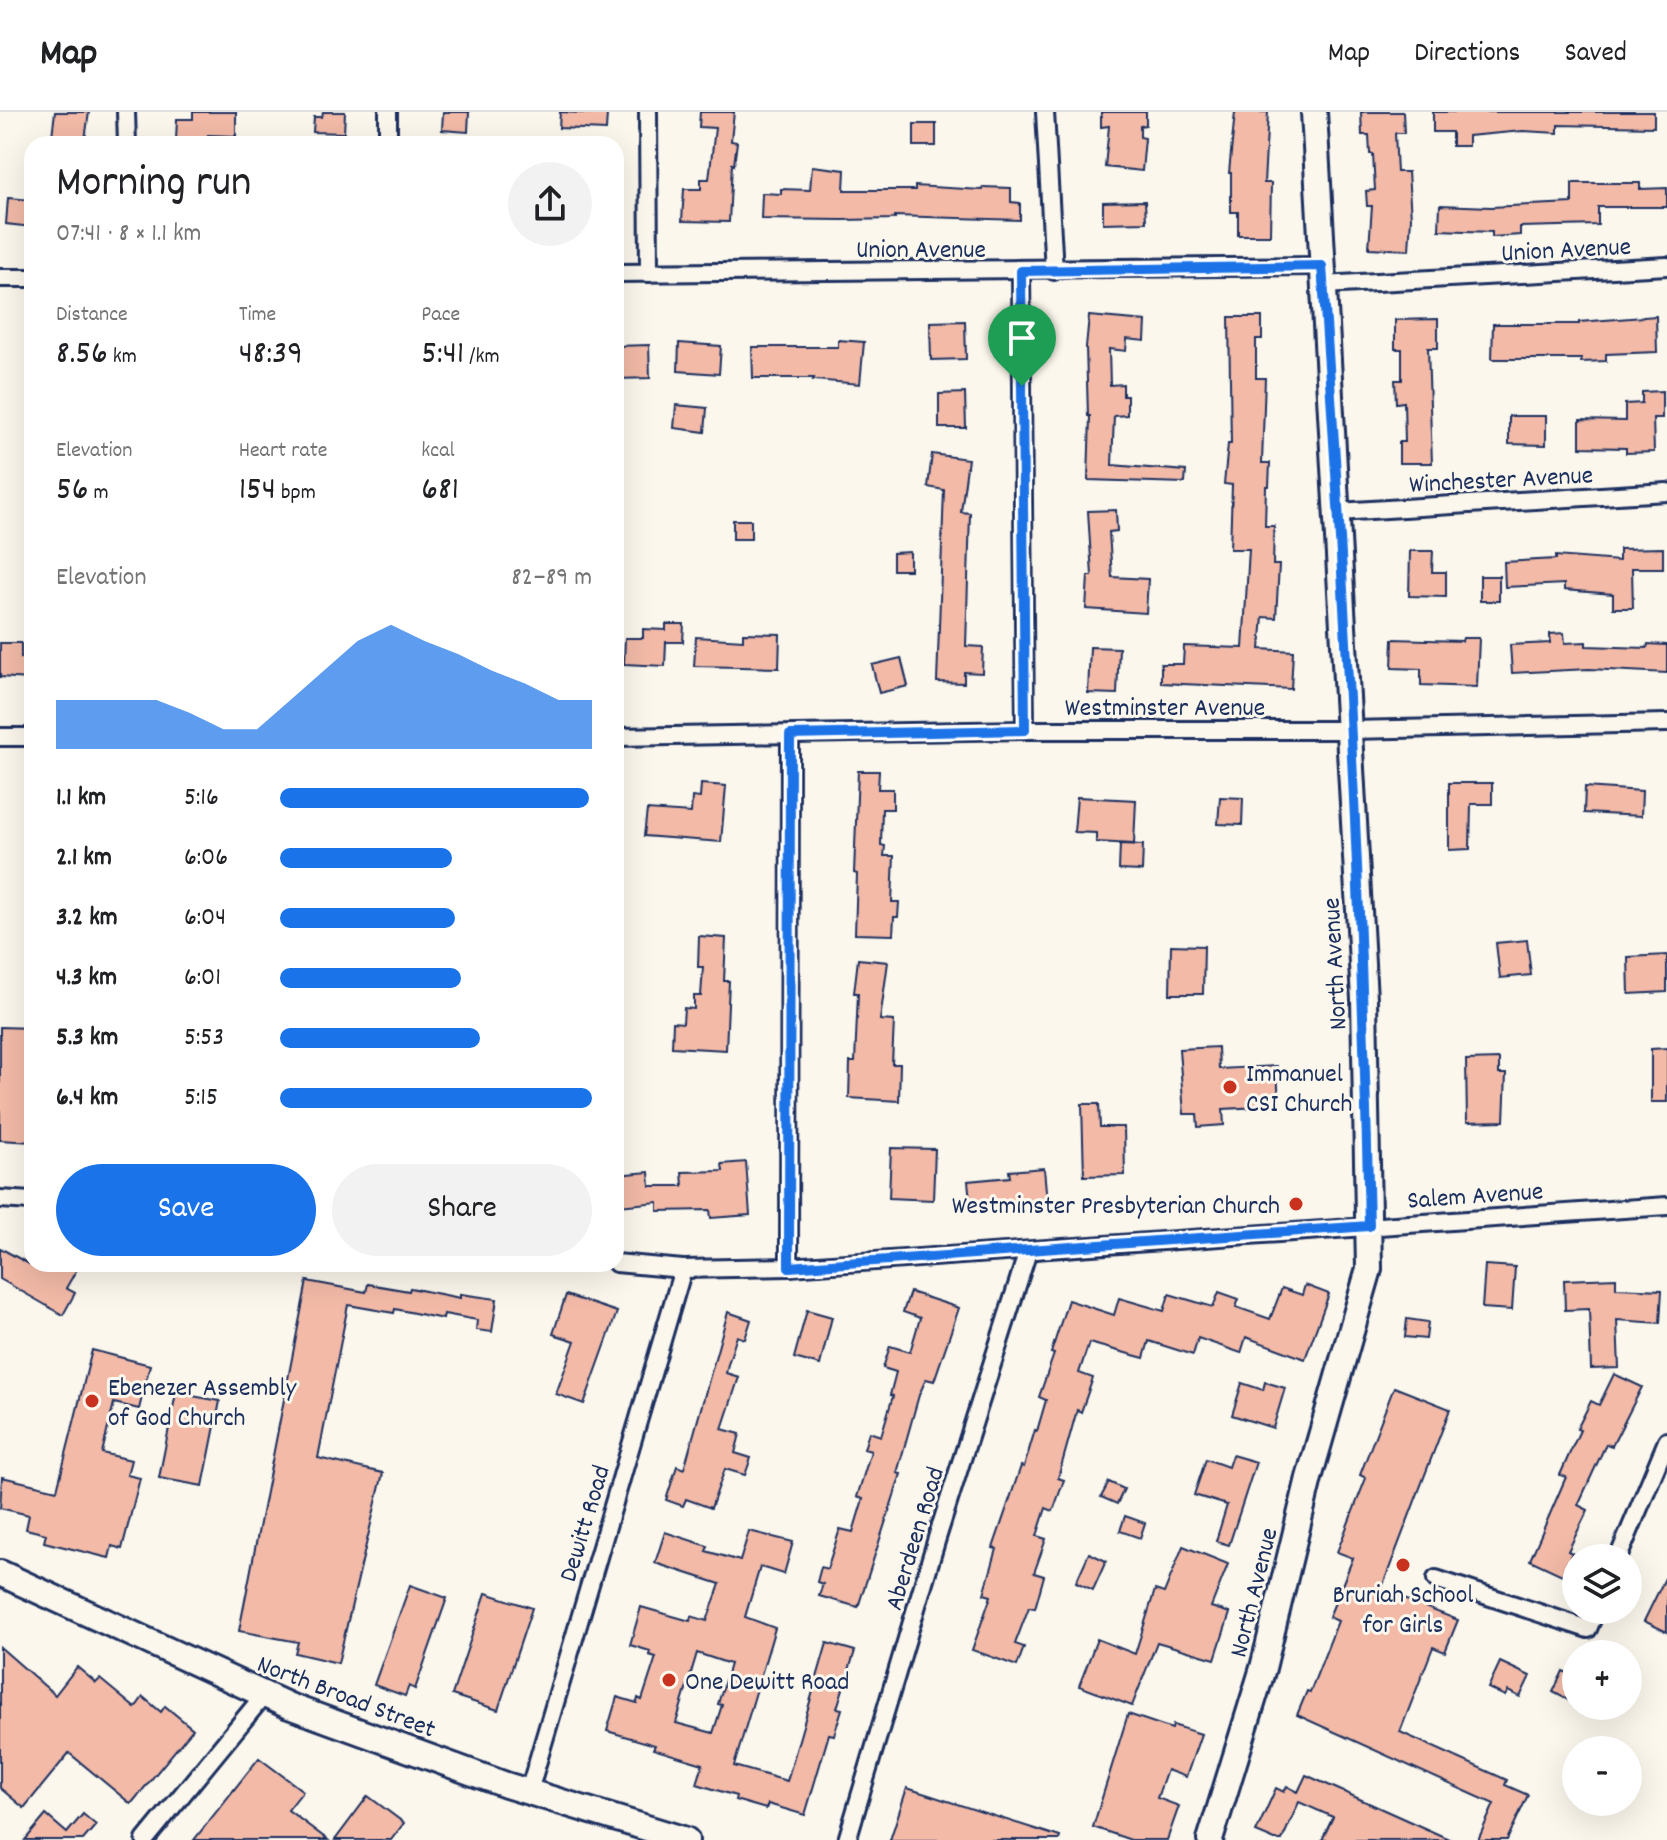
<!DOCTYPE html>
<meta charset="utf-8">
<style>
body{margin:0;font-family:Dekko,sans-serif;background:#f2f2f2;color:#202124;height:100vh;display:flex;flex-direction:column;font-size:30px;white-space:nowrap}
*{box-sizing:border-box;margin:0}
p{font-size:26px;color:#757577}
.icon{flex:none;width:44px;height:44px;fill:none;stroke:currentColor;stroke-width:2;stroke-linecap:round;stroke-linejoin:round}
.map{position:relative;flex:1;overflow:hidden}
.drawer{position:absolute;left:24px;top:24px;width:600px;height:1136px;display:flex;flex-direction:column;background:#fff;border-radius:24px;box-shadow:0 8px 32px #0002}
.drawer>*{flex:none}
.buttons{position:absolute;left:1562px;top:1432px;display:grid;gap:16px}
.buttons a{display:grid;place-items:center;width:80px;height:80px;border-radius:50%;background:#fff;box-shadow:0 8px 32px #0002;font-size:40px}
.pin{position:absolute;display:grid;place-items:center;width:68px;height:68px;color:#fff;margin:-82px -34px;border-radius:50% 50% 50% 0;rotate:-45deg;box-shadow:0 0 8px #0007}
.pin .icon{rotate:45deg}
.round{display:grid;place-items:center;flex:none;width:84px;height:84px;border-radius:42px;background:#f2f2f2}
.overview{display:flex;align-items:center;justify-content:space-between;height:136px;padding:0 32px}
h1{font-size:44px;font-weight:600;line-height:60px}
.stats{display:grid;grid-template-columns:repeat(3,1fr);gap:12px;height:136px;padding:8px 32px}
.stats div{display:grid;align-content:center}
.stats b{font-size:34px;font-weight:600}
.stats small{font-size:22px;font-weight:400}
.stats p{font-size:22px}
.chart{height:224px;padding:16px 32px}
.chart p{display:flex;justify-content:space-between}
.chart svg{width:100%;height:144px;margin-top:8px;fill:#1a73e8;opacity:.7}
.button{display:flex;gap:16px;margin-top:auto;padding:16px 32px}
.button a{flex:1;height:92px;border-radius:48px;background:#1a73e8;color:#fff;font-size:32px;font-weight:600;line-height:92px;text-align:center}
.button a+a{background:#f2f2f2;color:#202124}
ul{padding:0 32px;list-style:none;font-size:26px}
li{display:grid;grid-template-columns:128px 96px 1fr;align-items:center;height:60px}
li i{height:20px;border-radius:10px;background:#1a73e8}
header{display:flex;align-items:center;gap:48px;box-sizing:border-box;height:112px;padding:0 40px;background:#fff;border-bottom:2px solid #e0e0e0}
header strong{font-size:38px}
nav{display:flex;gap:44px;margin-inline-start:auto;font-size:28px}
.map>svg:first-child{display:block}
.building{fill:#f2baa7;stroke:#1b2f5e;stroke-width:2;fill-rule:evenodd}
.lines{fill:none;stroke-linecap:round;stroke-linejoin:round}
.street-casing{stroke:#1b2f5e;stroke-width:22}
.secondary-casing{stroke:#1b2f5e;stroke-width:30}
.street{stroke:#fbf7ec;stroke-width:16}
.secondary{stroke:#fbf7ec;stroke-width:24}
.route-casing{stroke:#fff;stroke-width:16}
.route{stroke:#1a73e8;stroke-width:10}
.poi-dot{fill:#c8321e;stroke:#fbf7ec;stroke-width:3}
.labels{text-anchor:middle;stroke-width:6;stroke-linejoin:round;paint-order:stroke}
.street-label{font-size:26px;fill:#1b2f5e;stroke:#fbf7ec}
.poi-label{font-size:26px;fill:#1b2f5e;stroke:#fbf7ec;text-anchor:start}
</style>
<header>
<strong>Map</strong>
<nav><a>Map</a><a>Directions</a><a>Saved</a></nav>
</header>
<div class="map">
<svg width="1667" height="1728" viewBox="0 0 1667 1728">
<rect width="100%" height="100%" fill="#fbf7ec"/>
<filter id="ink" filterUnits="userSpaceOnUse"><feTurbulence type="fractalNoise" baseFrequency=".0125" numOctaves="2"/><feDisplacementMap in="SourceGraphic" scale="16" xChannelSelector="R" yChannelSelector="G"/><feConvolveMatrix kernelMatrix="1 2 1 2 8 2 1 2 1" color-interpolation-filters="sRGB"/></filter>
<g filter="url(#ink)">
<g class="building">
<polygon points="55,0 89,0 85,28 52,24"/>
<polygon points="193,0 236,0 236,24 208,23 208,29 176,28 177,7 193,7"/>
<polygon points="323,0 345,0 344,21 313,20 314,5 322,5"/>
<polygon points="443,0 469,0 468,20 442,18"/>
<polygon points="560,0 607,2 606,18 559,16"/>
<polygon points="700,0 734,0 731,29 737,30 734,53 732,52 729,110 682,109 684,77 701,77 701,67 709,67 715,16 699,15"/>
<polygon points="1101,0 1146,0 1146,13 1140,14 1140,25 1145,26 1142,59 1105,55 1109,14 1101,15"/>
<polygon points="1235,0 1268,0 1264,71 1271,71 1270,123 1238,123 1238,100 1231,100 1231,61 1229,61"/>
<polygon points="1361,0 1403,0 1404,21 1395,21 1397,60 1408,60 1411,106 1409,138 1369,136 1372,94 1367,94 1366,79 1375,78 1373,42 1370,42 1369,23 1362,23"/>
<polygon points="1433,0 1654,0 1654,15 1558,13 1558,21 1523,19 1468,24 1468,34 1452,34 1452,20 1433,20"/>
<rect x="914" y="12" width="22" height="22"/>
<polygon points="812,54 845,58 844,78 915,78 915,74 982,78 983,75 1011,76 1011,90 1020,91 1020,108 895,104 895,107 842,108 761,107 762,81 781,82 781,77 810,78"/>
<polygon points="1572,71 1640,71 1640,77 1667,76 1667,95 1598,95 1598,113 1520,115 1520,123 1492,125 1492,120 1439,118 1440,93 1491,95 1572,91"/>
<polygon points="8,86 32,88 32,115 6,112"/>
<polygon points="1145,89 1146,110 1103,111 1103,90"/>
<polygon points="1089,204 1146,209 1145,229 1127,227 1126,239 1109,237 1110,273 1123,272 1123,284 1127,284 1127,303 1114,304 1112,353 1186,359 1185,371 1088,368 1090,304 1088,304 1086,235"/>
<polygon points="1656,204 1657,240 1606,242 1606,249 1581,250 1581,247 1492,247 1493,212 1579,212 1579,210"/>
<polygon points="1229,205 1262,205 1262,227 1256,227 1256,266 1265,266 1262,351 1270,351 1269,374 1266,374 1265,414 1274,414 1273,453 1279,453 1276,506 1263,505 1260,537 1293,539 1291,577 1161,571 1161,552 1183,552 1184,534 1243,536 1249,437 1230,437 1232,373 1224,372 1228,332 1231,332"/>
<polygon points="1438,207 1438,236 1428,236 1432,351 1399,351 1399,330 1405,330 1404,290 1396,291 1395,268 1402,268 1402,237 1395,237 1395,208"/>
<polygon points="965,209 966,247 931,248 930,210"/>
<polygon points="838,228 864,230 860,272 813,268 814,266 753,266 752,235 838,235"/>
<polygon points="679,231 721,234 719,262 678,259"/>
<polygon points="649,233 650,266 617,267 616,234"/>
<polygon points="1662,279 1662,306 1653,306 1654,340 1626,341 1626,336 1580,335 1580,308 1625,309 1625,292 1642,291 1642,280"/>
<polygon points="965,281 966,316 939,316 939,282"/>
<polygon points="676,293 707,296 705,320 674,316"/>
<polygon points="1509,304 1546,304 1546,333 1509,332"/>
<polygon points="932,342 968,347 961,400 970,401 966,534 983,535 982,561 964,560 964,571 937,570 944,378 928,375"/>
<polygon points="1116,398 1117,419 1109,420 1112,465 1148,467 1146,501 1086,497 1088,464 1092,464 1088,399"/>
<rect x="733" y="408" width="18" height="19"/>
<polygon points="1663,436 1663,456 1632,456 1633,496 1613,496 1613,482 1564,478 1564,472 1505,475 1504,450 1556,447 1556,444 1619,449 1619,437"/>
<polygon points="1410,439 1433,439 1432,460 1446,460 1446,485 1409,484"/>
<polygon points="910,440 910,458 893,458 893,441"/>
<rect x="1480" y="464" width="19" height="25"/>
<polygon points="666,512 684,512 683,530 666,530 665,554 624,552 625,526 643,526 643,517 666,518"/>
<polygon points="743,521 780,522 779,556 694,554 696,525 743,528"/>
<polygon points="1564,521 1565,531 1586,530 1586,534 1647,536 1648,532 1667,533 1667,561 1589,557 1512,561 1510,533 1550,531 1550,522"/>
<polygon points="1463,526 1479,526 1477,575 1421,573 1421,557 1392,556 1393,527 1462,529"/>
<polygon points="0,531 21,531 21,546 29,545 29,567 0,565"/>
<polygon points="1090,535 1119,536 1117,582 1088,581"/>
<polygon points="901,546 908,574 879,581 872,553"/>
<polygon points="858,659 879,659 878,677 893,677 893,697 882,697 881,733 885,734 884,744 894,744 892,790 899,790 898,805 894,805 893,823 855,822 857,762 854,761"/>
<polygon points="1449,671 1492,671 1492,692 1471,692 1470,737 1449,738"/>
<polygon points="701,672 726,674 721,730 644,724 647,698 691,701 692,685 700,686"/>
<polygon points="1585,675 1642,679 1641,704 1584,701"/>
<polygon points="1077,685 1136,688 1134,732 1096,730 1096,721 1074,720"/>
<polygon points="1220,685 1243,686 1242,713 1218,712"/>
<polygon points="1120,732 1143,733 1142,759 1119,758"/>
<polygon points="699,824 726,826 724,869 729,869 726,938 672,935 673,910 683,911 684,896 694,897 694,884 701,884 703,855 698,855"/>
<polygon points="1527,828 1531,863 1500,866 1496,831"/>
<polygon points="1171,833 1204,834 1203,882 1170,882"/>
<polygon points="1667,843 1667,880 1629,882 1628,845"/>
<polygon points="858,847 888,850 880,908 894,909 892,952 900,952 899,989 849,986 850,950 855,950 858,881 854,881"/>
<polygon points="0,915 32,916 32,1030 0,1028"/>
<polygon points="1218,935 1219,957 1277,954 1279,994 1223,997 1224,1013 1198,1015 1197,1002 1184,1002 1179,937"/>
<polygon points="1667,936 1667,990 1651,990 1651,937"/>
<polygon points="1499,947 1499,962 1506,962 1504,1009 1467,1010 1466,948"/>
<polygon points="1082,992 1099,992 1100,1015 1124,1015 1125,1063 1084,1064"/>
<polygon points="891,1036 935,1037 933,1088 889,1086"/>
<polygon points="746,1050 750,1103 711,1106 710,1098 658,1099 658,1090 619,1094 616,1063 649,1060 650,1074 683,1074 682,1060 723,1059 722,1052"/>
<polygon points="1044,1056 1047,1090 971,1098 968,1069 1010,1065 1009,1059"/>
<polygon points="0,1136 29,1152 80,1152 66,1176 75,1181 63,1203 0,1167"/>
<polygon points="1485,1153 1515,1155 1512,1198 1482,1196"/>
<polygon points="1616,1166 1616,1176 1662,1178 1660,1211 1617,1208 1619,1256 1591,1257 1589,1197 1565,1198 1564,1168"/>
<polygon points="307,1169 366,1180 368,1172 409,1179 410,1176 460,1186 460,1182 497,1187 492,1220 476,1218 477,1208 444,1202 443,1207 395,1197 394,1201 348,1193 318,1346 383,1361 338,1551 295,1541 298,1530 239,1519"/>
<polygon points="1305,1173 1329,1182 1305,1247 1246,1225 1241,1241 1198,1226 1193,1243 1149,1229 1144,1246 1089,1231 1079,1261 1093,1266 1081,1300 1077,1298 1058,1366 1064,1368 1053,1399 1046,1396 1037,1424 1046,1427 1034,1461 1044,1464 1035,1496 1029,1495 1015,1532 1024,1535 1017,1554 972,1538 991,1484 984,1482 997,1437 993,1436 1021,1354 1024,1355 1035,1318 1037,1319 1046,1288 1039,1285 1054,1242 1051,1241 1068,1188 1114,1203 1119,1186 1164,1199 1169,1182 1213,1195 1219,1180 1239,1187 1236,1195 1270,1207 1282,1176 1302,1183"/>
<polygon points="910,1180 959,1196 934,1269 926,1267 919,1283 897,1361 901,1362 858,1495 819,1484 823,1472 817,1470 821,1455 827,1457 840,1417 853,1420 863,1387 857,1385 871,1339 864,1337 869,1320 881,1324 893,1284 890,1283 896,1260 883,1256 890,1234 910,1240 920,1206 903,1200"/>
<polygon points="566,1183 617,1200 584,1292 556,1282 575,1229 553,1222"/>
<polygon points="807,1198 832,1205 820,1253 794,1246"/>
<polygon points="728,1200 751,1208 745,1227 737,1224 728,1252 726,1261 739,1265 722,1317 740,1322 735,1341 751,1346 745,1363 725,1357 711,1396 686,1387 683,1394 666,1388 677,1354 684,1357"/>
<polygon points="1407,1207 1428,1210 1426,1227 1405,1225"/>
<polygon points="92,1238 150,1253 139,1297 114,1291 102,1341 131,1348 127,1363 140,1366 122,1437 112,1434 109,1446 44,1430 46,1422 26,1417 29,1403 0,1396 2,1365 57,1378"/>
<polygon points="1614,1262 1642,1275 1612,1334 1606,1332 1578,1393 1588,1398 1568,1439 1572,1441 1562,1463 1530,1448 1566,1365 1560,1363 1580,1318 1577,1317 1591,1289 1599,1293"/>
<polygon points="1265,1270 1285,1276 1273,1316 1232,1303 1242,1271 1263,1278"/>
<polygon points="1394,1275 1450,1297 1381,1478 1458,1508 1445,1540 1433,1535 1400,1620 1507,1668 1505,1673 1528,1683 1507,1728 1478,1728 1494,1692 1297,1603 1307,1579 1310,1580 1338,1509 1329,1505 1353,1446 1337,1440 1366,1366 1360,1363"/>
<polygon points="176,1281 220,1289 203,1374 159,1366"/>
<polygon points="1232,1343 1256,1350 1229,1433 1216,1429 1227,1393 1194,1383 1206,1347 1228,1355"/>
<polygon points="1109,1370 1124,1377 1117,1392 1101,1385"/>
<polygon points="1125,1404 1145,1411 1140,1426 1120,1419"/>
<path d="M749,1419L793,1430L784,1462L760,1455L745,1505L775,1516L734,1654L787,1669L827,1531L855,1539L837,1596L842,1597L834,1623L829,1622L805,1703L768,1692L766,1697L735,1688L736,1684L697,1672L703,1652L653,1637L655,1633L607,1619L617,1585L637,1591L638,1586L642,1588L656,1545L649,1543L650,1539L630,1533L641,1495L690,1509L691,1504L707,1509L720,1472L655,1451L665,1420L708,1434L706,1439L740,1449ZM697,1541L730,1552L718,1592L722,1593L713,1621L676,1611Z"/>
<polygon points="1183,1434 1228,1452 1211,1495 1230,1501 1215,1547 1157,1530 1132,1594 1079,1574 1097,1527 1135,1542 1155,1478 1164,1481"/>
<polygon points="1089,1441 1106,1449 1093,1478 1076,1470"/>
<polygon points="1667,1462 1667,1520 1644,1509"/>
<polygon points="410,1473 447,1486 415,1577 409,1574 405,1584 374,1573"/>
<polygon points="486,1481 532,1496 498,1598 452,1583"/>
<polygon points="0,1535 55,1583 77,1555 96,1571 100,1567 135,1596 143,1585 161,1600 165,1594 193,1617 131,1692 69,1641 24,1696 0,1676"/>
<polygon points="1500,1550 1530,1564 1520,1585 1508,1579 1505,1584 1488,1576"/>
<polygon points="1563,1559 1576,1565 1576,1592 1553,1580"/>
<polygon points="1128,1602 1172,1617 1173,1613 1201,1622 1186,1665 1167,1658 1157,1686 1179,1694 1167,1728 1131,1728 1093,1715"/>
<polygon points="259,1646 303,1679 288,1698 328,1728 194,1728"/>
<polygon points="1306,1663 1451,1728 1322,1728 1333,1705 1299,1690 1282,1728 1275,1728 1256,1720 1276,1676 1284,1680 1287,1674 1298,1680"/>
<polygon points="907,1676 1060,1725 1059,1728 890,1728"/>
<polygon points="368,1684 404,1711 391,1728 335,1728"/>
<polygon points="83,1702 96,1713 83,1728 25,1728 46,1703 67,1721"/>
</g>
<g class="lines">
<defs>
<g id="street">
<polyline points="126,0 127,32"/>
<polyline points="388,0 388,32"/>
<polyline points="648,0 649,161"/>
<polyline points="1045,0 1054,159"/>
<polyline points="1021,159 1025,618"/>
<polyline points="616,161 1322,154"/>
<polyline points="0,166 32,166"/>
<polyline points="1323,173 1667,154"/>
<polyline points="1338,400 1667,380"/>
<polyline points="0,625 32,625"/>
<polyline points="616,625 1025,618 1350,618 1667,611"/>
<polyline points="0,1087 32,1089"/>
<polyline points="616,1151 683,1157 789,1155 1667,1094"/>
<polyline points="789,1155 790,623"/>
<polyline points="1618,1446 1667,1329"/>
<polyline points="1436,1467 1588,1517 1596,1498"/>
<polyline points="529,1679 683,1157"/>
<polyline points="145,1728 264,1583"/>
<polyline points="847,1728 937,1426 1028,1139"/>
</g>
<g id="secondary">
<polyline points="0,1461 289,1594 506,1673 686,1728"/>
<polyline points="1210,1728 1263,1556 1309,1366 1369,1157 1364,887 1314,0"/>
</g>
</defs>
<use href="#street" class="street-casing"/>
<use href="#secondary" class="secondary-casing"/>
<use href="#street" class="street"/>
<use href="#secondary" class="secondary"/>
</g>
</g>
<g class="lines" filter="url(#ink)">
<defs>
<path id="route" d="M1322,154C1345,474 1362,794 1369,1114L789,1155L790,623L1025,618L1021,159Z"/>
</defs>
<use href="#route" class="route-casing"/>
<use href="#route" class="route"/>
</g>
<g class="poi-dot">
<circle cx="1230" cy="975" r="8"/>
<circle cx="1296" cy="1092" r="8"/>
<circle cx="92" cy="1289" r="8"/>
<circle cx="1403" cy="1453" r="8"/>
<circle cx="669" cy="1568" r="8"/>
</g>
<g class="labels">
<g class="street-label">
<text x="921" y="145">Union Avenue</text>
<text transform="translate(1566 136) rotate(-3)" y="9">Union Avenue</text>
<text transform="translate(1501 366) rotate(-3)" y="9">Winchester Avenue</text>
<text x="1165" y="603">Westminster Avenue</text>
<text transform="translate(1333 852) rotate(-93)" y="9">North Avenue</text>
<text transform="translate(1475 1082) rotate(-4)" y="9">Salem Avenue</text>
<text transform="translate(583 1411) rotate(-73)" y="9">Dewitt Road</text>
<text transform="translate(913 1426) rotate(-73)" y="9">Aberdeen Road</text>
<text transform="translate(1252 1480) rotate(-76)" y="9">North Avenue</text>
<text transform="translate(347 1583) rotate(21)" y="9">North Broad Street</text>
</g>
<g class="poi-label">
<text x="1246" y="969">Immanuel<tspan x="1246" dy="30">CSI Church</tspan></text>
<text x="1280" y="1101" text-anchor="end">Westminster Presbyterian Church</text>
<text x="108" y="1283">Ebenezer Assembly<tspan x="108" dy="30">of God Church</tspan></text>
<text x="1403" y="1490" text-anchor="middle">Bruriah School<tspan x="1403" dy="30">for Girls</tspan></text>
<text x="685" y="1577">One Dewitt Road</text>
</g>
</g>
</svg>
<div class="buttons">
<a><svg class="icon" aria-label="layers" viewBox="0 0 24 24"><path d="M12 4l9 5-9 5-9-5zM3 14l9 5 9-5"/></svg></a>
<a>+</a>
<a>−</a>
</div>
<div class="pin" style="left:1022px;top:274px;background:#1e9e55"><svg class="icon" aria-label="arrive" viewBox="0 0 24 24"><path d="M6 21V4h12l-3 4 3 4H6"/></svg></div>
<section class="drawer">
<div class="overview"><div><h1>Morning run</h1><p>07:41 · 8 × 1.1 km</p></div><a class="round"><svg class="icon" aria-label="share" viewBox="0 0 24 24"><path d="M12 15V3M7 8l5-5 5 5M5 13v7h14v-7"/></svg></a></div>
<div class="stats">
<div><p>Distance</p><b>8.56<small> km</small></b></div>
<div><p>Time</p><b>48:39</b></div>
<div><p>Pace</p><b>5:41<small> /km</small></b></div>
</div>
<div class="stats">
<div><p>Elevation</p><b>56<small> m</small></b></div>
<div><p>Heart rate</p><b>154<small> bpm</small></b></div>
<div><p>kcal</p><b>681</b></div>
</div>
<div class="chart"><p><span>Elevation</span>82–89 m</p>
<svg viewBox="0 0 160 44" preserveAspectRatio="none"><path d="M0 44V29L10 29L20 29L30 29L40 33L50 38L60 38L70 29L80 20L90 11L100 6L110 11L120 15L130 20L140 24L150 29L160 29V44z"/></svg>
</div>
<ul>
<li><b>1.1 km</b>5:16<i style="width:99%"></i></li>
<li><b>2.1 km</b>6:06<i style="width:55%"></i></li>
<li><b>3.2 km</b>6:04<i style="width:56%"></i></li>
<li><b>4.3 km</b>6:01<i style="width:58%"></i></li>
<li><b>5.3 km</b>5:53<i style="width:64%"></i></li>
<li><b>6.4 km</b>5:15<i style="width:100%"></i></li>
</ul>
<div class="button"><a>Save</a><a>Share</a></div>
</section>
</div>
